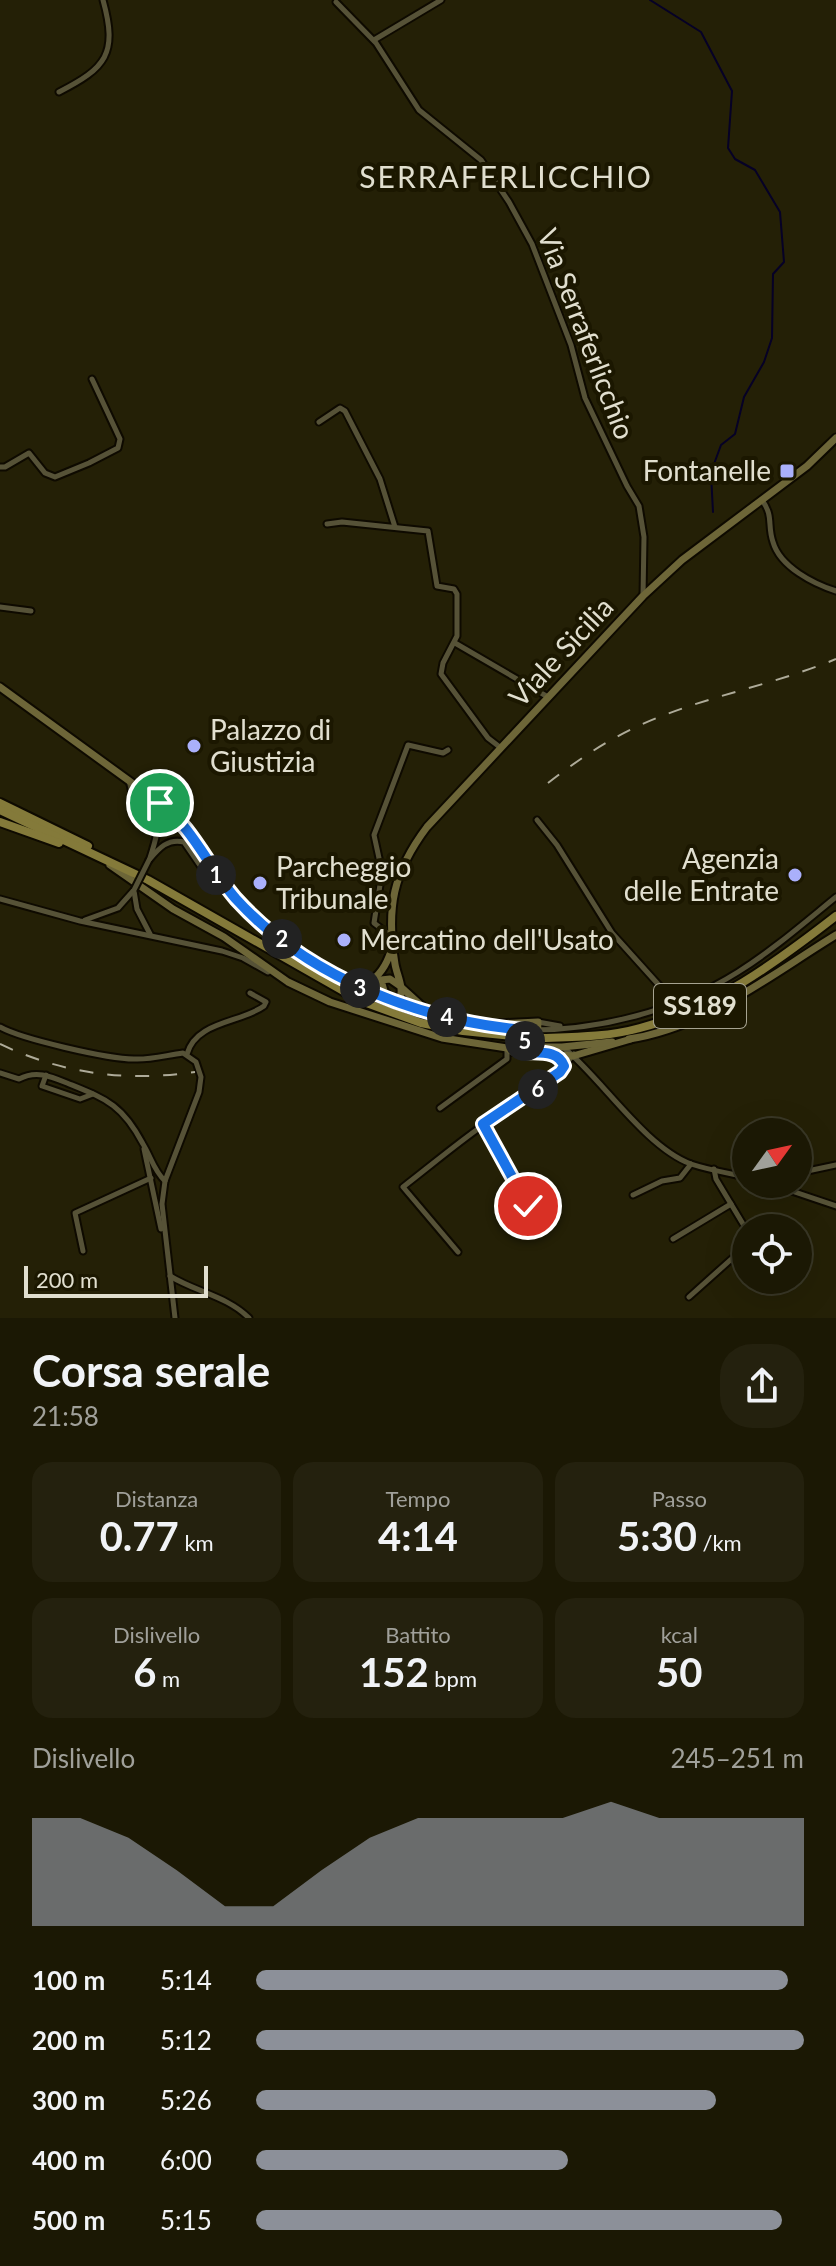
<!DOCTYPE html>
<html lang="it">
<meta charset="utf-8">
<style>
body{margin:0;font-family:Lato,sans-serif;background:#24210e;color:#f1f3f6;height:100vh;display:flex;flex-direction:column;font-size:30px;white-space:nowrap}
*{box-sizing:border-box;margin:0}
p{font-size:26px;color:#a0a09a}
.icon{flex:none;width:44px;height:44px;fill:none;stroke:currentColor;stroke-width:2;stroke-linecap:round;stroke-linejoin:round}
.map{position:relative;height:1318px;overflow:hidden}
.drawer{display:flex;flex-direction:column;background:#1b1804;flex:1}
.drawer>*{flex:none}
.needle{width:52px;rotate:57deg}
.tools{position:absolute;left:732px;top:1118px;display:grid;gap:16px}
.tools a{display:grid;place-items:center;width:80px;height:80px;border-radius:50%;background:#1b1804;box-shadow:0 8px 32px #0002,0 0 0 2px #393726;font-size:40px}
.scale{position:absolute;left:24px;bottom:20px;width:184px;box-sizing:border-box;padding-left:8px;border:4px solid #e1dfcf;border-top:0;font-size:22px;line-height:28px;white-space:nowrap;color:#e1dfcf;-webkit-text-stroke:6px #1b1700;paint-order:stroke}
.pin{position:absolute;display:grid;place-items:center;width:68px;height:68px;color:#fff;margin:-34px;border:4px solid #fff;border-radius:50%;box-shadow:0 2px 8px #0007}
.km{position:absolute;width:40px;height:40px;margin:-20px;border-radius:50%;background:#222;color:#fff;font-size:22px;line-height:40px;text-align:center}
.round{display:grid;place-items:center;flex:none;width:84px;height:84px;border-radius:32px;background:#24210e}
.head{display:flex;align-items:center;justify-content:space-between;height:136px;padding:0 32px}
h1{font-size:44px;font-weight:700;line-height:60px}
.figures{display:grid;grid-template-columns:repeat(3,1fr);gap:12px;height:136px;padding:8px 32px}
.figures div{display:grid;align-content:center;border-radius:20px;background:#24210e;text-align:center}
.figures b{font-size:40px;font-weight:700}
.figures small{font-size:22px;font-weight:400}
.figures p{font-size:22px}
.chart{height:224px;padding:16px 32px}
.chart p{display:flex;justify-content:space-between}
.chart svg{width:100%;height:144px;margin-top:8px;fill:#8c9099;opacity:.7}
ul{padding:0 32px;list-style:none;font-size:26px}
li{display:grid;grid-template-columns:128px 96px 1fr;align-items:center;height:60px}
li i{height:20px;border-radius:10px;background:#8c9099}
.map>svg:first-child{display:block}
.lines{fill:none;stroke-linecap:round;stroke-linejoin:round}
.stream{stroke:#060126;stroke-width:2}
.street-casing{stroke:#0e0a00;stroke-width:9}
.secondary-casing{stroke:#0e0a00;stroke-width:11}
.primary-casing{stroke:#0e0a00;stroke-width:12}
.street{stroke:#565237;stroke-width:5}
.secondary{stroke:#6d6638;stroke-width:7}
.primary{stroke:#847a3a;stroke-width:8}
.rail{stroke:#aeab99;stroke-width:2;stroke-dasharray:14 14;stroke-linecap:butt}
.street-bridge-casing{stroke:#0e0a00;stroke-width:9;stroke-linecap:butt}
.primary-bridge-casing{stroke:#0e0a00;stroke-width:12;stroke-linecap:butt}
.street-bridge{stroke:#565237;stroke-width:5}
.primary-bridge{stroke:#847a3a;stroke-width:8}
.route-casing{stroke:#fff;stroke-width:16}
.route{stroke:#1a73e8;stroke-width:10}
.poi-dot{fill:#aab0fb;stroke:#1b1700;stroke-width:3}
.labels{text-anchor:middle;stroke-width:8;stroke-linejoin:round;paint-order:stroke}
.shield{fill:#1b1700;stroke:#a6a391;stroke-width:2}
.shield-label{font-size:26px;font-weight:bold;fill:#e1dfcf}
.street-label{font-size:28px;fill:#e1dfcf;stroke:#1b1700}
.poi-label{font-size:28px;fill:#e1dfcf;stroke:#1b1700;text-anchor:start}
.neighbourhood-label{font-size:30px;letter-spacing:2px;fill:#e1dfcf;stroke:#1b1700}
</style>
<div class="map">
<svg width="836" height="1318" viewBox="0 0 836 1318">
<rect width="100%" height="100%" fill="#242006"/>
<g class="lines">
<polyline class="stream" points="650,0 701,32 732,91 728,148 735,159 755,170 780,212 784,262 773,274 772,338 764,362 744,397 735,434 721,445 714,464 711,474 713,512"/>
<defs>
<g id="street">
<polyline points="336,2 376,43 419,110 481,160 509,202 532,244 571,345 585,398 627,486 639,506 644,537 643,596"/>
<polyline points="374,40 441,0"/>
<path d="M59,92C106,68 118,54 103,0"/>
<polyline points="319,422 340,408 345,411 380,479 395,527"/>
<polyline points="0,467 5,467 29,453 45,473 55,477 89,463 118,448 120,439 92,379"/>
<path d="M762,500C774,517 767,524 773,542C780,567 814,584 836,591"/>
<polyline points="327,524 342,522 428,531 437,586 454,589 457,594 457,636 443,663 441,674 488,738 501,748"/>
<polyline points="0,607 31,611"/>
<polyline points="455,643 548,697"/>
<path d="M129,780L131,789C162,814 162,820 150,858"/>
<polyline points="537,820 557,845 612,933 666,993 672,1004"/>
<path d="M149,860C159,848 168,838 184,842L208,877L226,888"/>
<polyline points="134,891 137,909 150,934"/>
<polyline points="0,899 80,921 222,951 243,958 268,972"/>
<polyline points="85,920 118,908 134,890"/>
<polyline points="391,936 374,923 382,872 374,835 408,745 443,753 448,750"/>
<polyline points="538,1022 560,1026"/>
<path d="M0,1027C21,1039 108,1059 134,1059C150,1060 167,1055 183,1053L196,1062L201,1077L199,1092L165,1181L162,1204L175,1318"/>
<path d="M525,1030C598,1031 676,1011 738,972C773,950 804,923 836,897"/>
<path d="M563,1047C602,1079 645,1147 691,1164C709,1170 728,1173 746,1177"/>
<path d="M187,1054C196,1021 241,1023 264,1006L266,1002L250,993"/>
<path d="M0,1073L19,1079C36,1070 50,1076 67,1083C106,1099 122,1104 143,1144C151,1157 154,1171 165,1181"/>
<polyline points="46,1075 42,1086 80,1099 93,1094"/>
<polyline points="440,1108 507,1059 507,1049"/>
<polyline points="483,1124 528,1206"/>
<polyline points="144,1149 161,1229"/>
<polyline points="714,1169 716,1179 746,1229"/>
<polyline points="798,1173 836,1165"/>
<polyline points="771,1184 836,1206"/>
<polyline points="633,1195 662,1181 680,1178 691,1164"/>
<polyline points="673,1239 731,1204"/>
<polyline points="83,1251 75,1213 151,1178"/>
<path d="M458,1252L403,1187C429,1167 455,1145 482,1126C514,1102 549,1086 574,1054"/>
<path d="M170,1276C196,1292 227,1296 249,1318"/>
<polyline points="689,1297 746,1246"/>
</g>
<g id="secondary">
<path d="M0,687L172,812C198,837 212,873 237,900C309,978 421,1021 525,1030"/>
<polyline points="110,865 173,909 224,937 288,982 330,1002 442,1038 507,1048 511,1051 573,1056 631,1039"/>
<path d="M331,980C360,997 382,979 391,951"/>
<path d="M400,986L390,979L381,980L384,991L394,1003L399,1001C405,989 397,976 395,964C386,908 393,872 427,827L643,596L682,560L807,466L836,438"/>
<polyline points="402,988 425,1009"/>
<polyline points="497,1024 538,1022 537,1041"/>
<path d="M629,1039C705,1028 772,974 836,935"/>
<polyline points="509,1047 562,1047 612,1042"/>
</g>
<g id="primary">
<polyline points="0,803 88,846"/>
<polyline points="0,810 148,880 361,1001 421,1023 463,1031 523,1037"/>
<polyline points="0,822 59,843"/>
<path d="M542,1038C574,1037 608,1037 640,1028C713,1009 777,962 836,916"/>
</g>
</defs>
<use href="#street" class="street-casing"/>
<use href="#secondary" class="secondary-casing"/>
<use href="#primary" class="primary-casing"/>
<use href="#street" class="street"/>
<use href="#secondary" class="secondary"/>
<use href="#primary" class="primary"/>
<g class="rail">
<path d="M548,783C575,762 604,742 636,727C700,697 771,686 836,659"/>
<path d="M0,1044C63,1074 127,1082 195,1072"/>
</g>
<defs>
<polyline id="street-bridge" points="134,890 149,860"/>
<polyline id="primary-bridge" points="523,1037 542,1038"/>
</defs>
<use href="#street-bridge" class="street-bridge-casing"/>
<use href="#primary-bridge" class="primary-bridge-casing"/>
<use href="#street-bridge" class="street-bridge"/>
<use href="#primary-bridge" class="primary-bridge"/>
</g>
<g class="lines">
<defs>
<path id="route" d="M160,803C193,828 209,868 236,899C308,978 421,1021 525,1030V1052C540,1053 558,1050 564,1066L560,1072L483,1124L528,1206"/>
</defs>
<use href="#route" class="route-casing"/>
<use href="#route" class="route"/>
</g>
<g class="poi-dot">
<rect x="779" y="463" width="16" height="16" rx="4"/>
<circle cx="194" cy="746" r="8"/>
<circle cx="795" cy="875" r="8"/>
<circle cx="260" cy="883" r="8"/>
<circle cx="344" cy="940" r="8"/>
</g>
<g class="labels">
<rect class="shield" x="654" y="984" width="92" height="44" rx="6"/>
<g class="shield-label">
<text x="700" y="1015">SS189</text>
</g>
<g class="street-label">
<text transform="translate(586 334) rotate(69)" y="10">Via Serraferlicchio</text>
<text transform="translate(561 652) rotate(-47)" y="10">Viale Sicilia</text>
</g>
<g class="poi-label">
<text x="771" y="481" text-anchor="end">Fontanelle</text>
<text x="210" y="740">Palazzo di<tspan x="210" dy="32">Giustizia</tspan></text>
<text x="779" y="869" text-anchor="end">Agenzia<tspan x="779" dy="32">delle Entrate</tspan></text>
<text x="276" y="877">Parcheggio<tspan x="276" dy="32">Tribunale</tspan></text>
<text x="360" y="950">Mercatino dell'Usato</text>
</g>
<g class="neighbourhood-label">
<text x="506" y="188">SERRAFERLICCHIO</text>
</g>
</g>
</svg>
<div class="tools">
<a><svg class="needle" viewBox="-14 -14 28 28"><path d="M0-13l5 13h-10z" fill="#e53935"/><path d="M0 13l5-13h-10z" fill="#a0a09a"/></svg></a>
<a><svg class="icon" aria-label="locate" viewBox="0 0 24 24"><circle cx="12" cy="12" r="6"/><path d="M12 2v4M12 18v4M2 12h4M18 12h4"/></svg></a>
</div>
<div class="scale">200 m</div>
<div class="pin" style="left:160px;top:803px;background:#1e9e55"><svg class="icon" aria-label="arrive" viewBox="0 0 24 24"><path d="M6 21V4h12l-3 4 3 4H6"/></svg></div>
<div class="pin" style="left:528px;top:1206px;background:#d93025"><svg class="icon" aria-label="check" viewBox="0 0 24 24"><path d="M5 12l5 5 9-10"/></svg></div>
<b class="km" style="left:216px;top:875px">1</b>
<b class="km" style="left:282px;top:939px">2</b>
<b class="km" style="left:360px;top:988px">3</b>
<b class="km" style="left:447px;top:1017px">4</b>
<b class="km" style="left:525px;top:1041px">5</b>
<b class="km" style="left:538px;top:1089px">6</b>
</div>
<section class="drawer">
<div class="head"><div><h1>Corsa serale</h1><p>21:58</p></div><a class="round"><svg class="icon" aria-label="share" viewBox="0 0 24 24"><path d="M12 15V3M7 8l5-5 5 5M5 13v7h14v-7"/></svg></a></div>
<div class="figures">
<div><p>Distanza</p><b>0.77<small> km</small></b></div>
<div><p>Tempo</p><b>4:14</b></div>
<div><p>Passo</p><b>5:30<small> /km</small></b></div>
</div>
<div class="figures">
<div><p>Dislivello</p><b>6<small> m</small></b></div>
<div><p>Battito</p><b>152<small> bpm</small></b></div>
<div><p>kcal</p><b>50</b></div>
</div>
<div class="chart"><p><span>Dislivello</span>245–251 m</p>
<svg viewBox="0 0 160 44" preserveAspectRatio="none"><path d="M0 44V11L10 11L20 17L30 27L40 38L50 38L60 27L70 17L80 11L90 11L100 11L110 11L120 6L130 11L140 11L150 11L160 11V44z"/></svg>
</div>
<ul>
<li><b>100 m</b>5:14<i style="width:97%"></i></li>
<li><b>200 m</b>5:12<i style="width:100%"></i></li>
<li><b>300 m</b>5:26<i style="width:84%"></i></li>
<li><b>400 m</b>6:00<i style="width:57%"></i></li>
<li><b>500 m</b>5:15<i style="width:96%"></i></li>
</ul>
</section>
